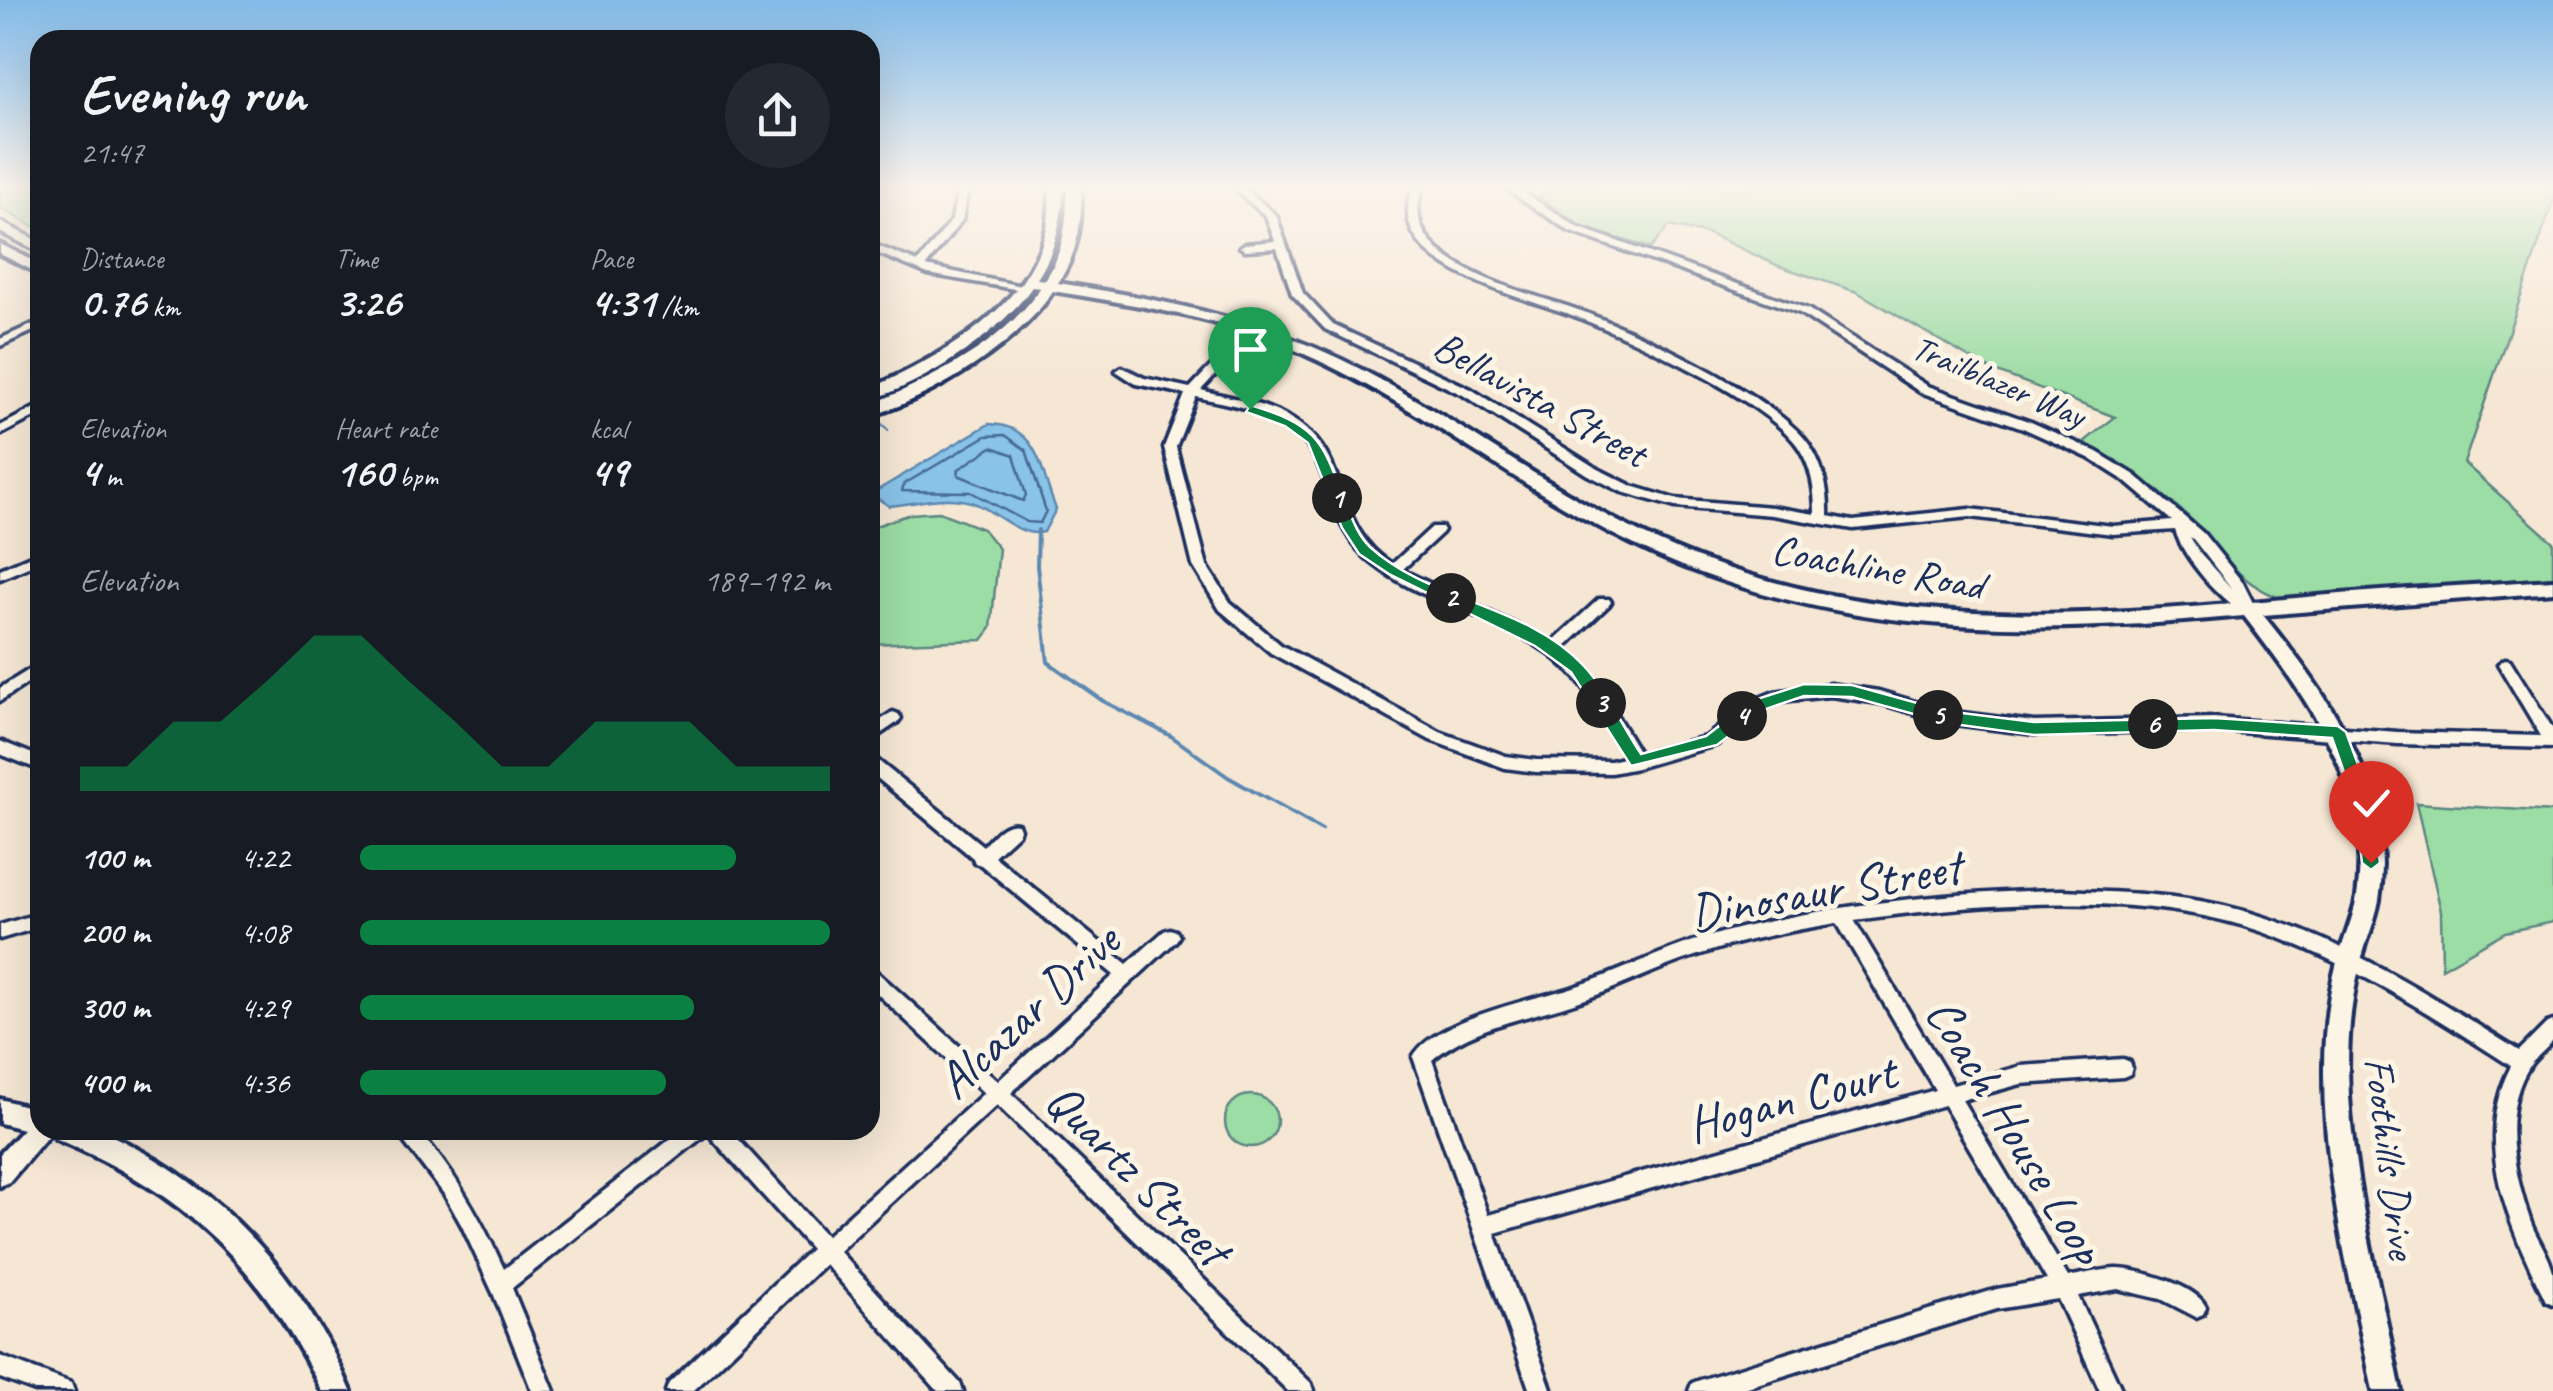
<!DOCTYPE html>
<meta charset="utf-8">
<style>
body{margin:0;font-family:Caveat,sans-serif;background:#242831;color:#f1f3f6;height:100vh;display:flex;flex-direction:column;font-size:38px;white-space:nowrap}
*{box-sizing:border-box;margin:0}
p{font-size:32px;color:#9ea1a6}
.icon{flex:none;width:55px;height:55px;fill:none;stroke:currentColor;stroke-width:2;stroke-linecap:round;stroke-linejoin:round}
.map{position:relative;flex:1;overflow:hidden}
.details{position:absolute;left:30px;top:30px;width:850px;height:1110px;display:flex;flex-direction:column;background:#171b24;border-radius:30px;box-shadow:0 10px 40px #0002}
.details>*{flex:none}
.pin{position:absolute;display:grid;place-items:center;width:85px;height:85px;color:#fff;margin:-102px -42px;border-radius:50% 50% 50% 0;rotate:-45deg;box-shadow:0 0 10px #0007}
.pin .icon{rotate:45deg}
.km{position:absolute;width:50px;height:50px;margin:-25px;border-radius:50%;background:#222;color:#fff;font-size:28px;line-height:50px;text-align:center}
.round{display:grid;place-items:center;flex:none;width:105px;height:105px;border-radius:52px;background:#242831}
.head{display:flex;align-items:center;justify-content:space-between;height:170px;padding:0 50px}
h1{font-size:55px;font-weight:600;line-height:75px}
.figures{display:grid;grid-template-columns:repeat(3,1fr);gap:15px;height:170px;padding:10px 50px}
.figures div{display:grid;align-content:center}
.figures b{font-size:42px;font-weight:600}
.figures small{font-size:28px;font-weight:400}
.figures p{font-size:28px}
.chart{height:280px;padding:20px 50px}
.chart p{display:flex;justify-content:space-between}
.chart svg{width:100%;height:180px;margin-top:10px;fill:#0b8043;opacity:.7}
ul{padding:0 50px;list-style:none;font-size:32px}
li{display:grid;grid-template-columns:160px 120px 1fr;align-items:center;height:75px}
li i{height:25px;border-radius:12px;background:#0b8043}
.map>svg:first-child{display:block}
.green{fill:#9cdca5;stroke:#5c8682;stroke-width:2.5}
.water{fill:#89c3e8;stroke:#5d88b1;stroke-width:2.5}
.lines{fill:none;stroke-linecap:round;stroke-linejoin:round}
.shore{stroke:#476a95;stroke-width:2.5}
.stream-far1{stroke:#5d88b1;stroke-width:2.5}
.stream{stroke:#5d88b1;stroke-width:4}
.street-casing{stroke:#1b2f5e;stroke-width:7}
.secondary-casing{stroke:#1b2f5e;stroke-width:8}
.street{fill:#fcf5e5;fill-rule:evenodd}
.secondary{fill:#fcf5e5;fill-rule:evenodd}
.route{fill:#0b8043;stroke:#fff;stroke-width:2.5}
.labels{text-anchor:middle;stroke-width:10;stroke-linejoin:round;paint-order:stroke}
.far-street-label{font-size:35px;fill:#1b2f5e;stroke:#fcf5e5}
.street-label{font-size:42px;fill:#1b2f5e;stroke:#fcf5e5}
.near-street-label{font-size:50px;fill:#1b2f5e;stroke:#fcf5e5}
</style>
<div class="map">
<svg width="2553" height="1391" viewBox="0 0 2553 1391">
<rect width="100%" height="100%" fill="#f6e7d4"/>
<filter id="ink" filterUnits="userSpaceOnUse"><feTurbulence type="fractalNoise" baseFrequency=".01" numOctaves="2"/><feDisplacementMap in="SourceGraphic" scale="20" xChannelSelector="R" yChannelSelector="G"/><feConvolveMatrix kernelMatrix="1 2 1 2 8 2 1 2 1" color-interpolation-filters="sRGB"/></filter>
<g filter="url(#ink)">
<g class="green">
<polygon points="0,188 40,188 40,230 0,208"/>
<path d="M1552,188H2553V202L2464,463L2553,542V577L2277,597C2235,580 2227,556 2197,525C2164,492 2124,465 2084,442L2115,417L1987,368L1857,292L1779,266L1709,234L1669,226L1651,248L1584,228L1538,196Z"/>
<polygon points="939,512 983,529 999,549 991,628 982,640 870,644 870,528 910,514"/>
<polygon points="2416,803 2553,812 2553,922 2505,932 2442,968 2441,911"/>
<circle cx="1251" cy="1121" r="26"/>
</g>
<path class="water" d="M989,424C1040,425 1040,471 1056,509L1044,532C1019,539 995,509 971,502C942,494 917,504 889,506L871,494Z"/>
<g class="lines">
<g class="shore">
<polygon points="1005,435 1026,450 1046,511 1040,523 1027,522 971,492 902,491 904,484 986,436"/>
<polygon points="992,447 1014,455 1026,495 1023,501 958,475 959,469"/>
</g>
<polyline class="stream-far1" points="875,418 888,430"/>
<polyline class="stream" points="1038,530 1037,566 1048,662 1103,701 1171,736 1228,777 1322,830"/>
<defs>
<g id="street">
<polygon points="958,188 968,188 962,220 926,266 1026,287 1026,291 928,274 870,250 870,243 918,262 952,220"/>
<path d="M1233,188H1244L1276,215L1303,293L1333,325L1471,389L1596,468L1632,486L1675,499L1772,507L1815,514C1815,491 1812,468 1799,448C1768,401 1626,335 1571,315C1522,296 1379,267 1413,188H1423C1391,265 1530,292 1578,310C1639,332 1762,390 1804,438C1822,459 1829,488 1828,516L1853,521L1970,509L2113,526L2172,521L2125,481L2089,458L2023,428L1920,392L1800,313L1569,231L1505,188H1517L1577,227L1808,309L1928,386L2031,422L2097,452L2135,475L2203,533L2243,583L2257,611L2250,616C2223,605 2183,558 2175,530L2113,534L1970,517L1853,529L1772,515L1675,507L1622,492L1586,474L1463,395L1325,329L1292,294L1277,248L1245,250L1240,247L1245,244L1275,241L1266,216ZM2190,537L2193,539L2232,589L2201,555Z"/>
<polygon points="40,321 40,328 0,346 0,339"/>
<path d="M1251,327L1255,328V332L1201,390C1237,399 1283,406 1310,433C1350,472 1337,530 1392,564L1432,527H1442L1444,530L1442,533L1402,570L1552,642L1599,599H1609L1611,602L1609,605L1563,649L1598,684L1640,754L1706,737L1752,701L1774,692L1830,684L1879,691L1946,711L2034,722L2214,718L2398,732L2541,736L2498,664L2505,659L2510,660L2553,729V748L2398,744L2214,730L2034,734L1946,723L1879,703L1830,696L1781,701L1762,709L1716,745L1637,768L1611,773L1536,772L1505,768L1430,740L1271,653L1220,610L1193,566L1164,447L1185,394L1136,384L1116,371L1122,367L1144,378L1190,388L1247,328ZM1196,397C1235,405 1288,414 1311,451C1319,463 1324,479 1329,493C1338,520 1349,545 1372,563C1430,610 1513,616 1567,669C1593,694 1609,727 1626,757L1611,761L1536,760L1506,756L1440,732L1281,645L1230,602L1207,566L1176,447Z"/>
<polygon points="40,405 40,414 0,435 0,426"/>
<polygon points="40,552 40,562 0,579 0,569"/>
<polygon points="40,663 40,675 0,701 0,688"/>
<polygon points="893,712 898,714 901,718 898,722 870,741 870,727"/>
<polygon points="0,741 40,757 40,770 0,754"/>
<path d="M870,757L876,759L983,846C992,837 1004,820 1018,824L1020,829L1018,834L994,856L1127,964L1164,931L1170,929L1176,931L1179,936L1176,941L1011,1093L1311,1383L1314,1391H1288L997,1105L839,1251L960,1383L963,1391H938L825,1264L693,1391H666L669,1383L811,1249L710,1136L707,1130H730L826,1236L984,1093L870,987V968L876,971L998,1081L1114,975L981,865L975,863L973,858L870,772Z"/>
<path d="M2062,890C2108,892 2154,893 2200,901C2316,921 2421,989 2519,1051L2547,1023L2553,1021V1041C2546,1049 2537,1056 2531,1064C2499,1111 2514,1173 2531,1223C2537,1239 2550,1256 2553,1273C2553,1283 2553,1295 2553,1304L2546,1301C2511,1229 2470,1144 2511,1066C2432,1015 2351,963 2263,932C2140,889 1981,903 1854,920L1953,1085L2021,1066L2123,1059L2130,1062L2132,1068L2130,1074L2123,1077L2021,1084L1962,1100L2068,1277C2083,1274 2099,1270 2115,1269C2137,1268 2198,1286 2206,1307L2203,1314L2196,1317L2161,1299L2118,1289L2078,1296L2122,1391H2100L2058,1299L1997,1309L1735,1391H1689L1692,1383L1700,1380L1997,1289L2047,1280L1944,1105L1495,1233L1552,1391H1530L1413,1057C1433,1020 1531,1000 1571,988C1617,974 1660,950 1707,937C1822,904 1942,893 2062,890ZM1837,923L1935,1090L1488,1215L1432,1060C1472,1026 1525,1019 1574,1003C1615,990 1654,969 1695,956C1741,940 1789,931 1837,923Z"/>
<polygon points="40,913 40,927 0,939 0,925"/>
<path d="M395,1130H418C455,1172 481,1218 504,1269L682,1130H707L704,1136L512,1288L554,1391H532L493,1293L462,1226L444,1194Z"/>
<polygon points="0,1356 71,1383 74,1391 35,1391 0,1378"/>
</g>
<g id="secondary">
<path d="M1050,188H1064C1061,222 1056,250 1037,279L1045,280C1064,251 1067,223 1067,188H1081C1082,224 1078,252 1058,283C1165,300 1270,321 1366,372C1484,434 1590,522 1718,565C1920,634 2109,615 2317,596C2396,589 2474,585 2553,580V592L2263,615C2329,696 2397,790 2379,900C2375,922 2365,943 2360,965C2351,999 2348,1035 2348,1070C2350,1179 2380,1285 2401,1391H2373C2352,1284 2323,1177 2324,1068C2324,1032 2328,996 2337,962C2343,940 2353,919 2357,897C2373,786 2308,699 2244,616C2036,635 1845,640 1650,552C1528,497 1425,407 1302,353C1223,318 1137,305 1053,291C1018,345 931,398 870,416V405C930,379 1003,345 1040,288L1032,287C1000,334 925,383 870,400V389C941,356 1028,310 1047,227C1050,214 1049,201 1050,188Z"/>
<polygon points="0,222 40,242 40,252 0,232"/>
<polygon points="0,244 40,264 40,274 0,254"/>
<path d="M0,1099L40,1110V1130C57,1130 77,1127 94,1130C111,1133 128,1144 143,1152C237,1204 310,1292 351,1391H322C261,1266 185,1192 56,1139L52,1131L9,1182L0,1186V1154L23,1129L0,1123Z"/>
</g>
</defs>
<use href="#street" class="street-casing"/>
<use href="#secondary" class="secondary-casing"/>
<use href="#street" class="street"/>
<use href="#secondary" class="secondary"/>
</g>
</g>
<linearGradient id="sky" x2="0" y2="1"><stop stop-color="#82bae8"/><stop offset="0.49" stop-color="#fbf4ec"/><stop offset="1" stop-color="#fbf4ec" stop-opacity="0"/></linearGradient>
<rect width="2553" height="383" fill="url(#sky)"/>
<path class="route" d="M1250,405C1322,426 1322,443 1348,508C1353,521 1359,537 1370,547C1429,601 1528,605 1583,665C1606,689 1622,726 1641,754L1706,736L1751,701L1804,684L1852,685L1946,711L2034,722L2214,718L2338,726L2346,732L2372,803L2380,863L2371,870L2362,863L2355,803L2332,738L2214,730L2034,735L1946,723L1852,697L1804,696L1763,710L1717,745L1631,766L1571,672L1535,646L1389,574L1359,554L1342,528L1308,443L1285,426L1246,412Z"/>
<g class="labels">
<g class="far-street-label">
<text transform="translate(1999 381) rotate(23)" y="12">Trailblazer Way</text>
</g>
<g class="street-label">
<text transform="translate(1541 398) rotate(29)" y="15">Bellavista Street</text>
<text transform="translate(1878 566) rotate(10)" y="15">Coachline Road</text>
<text transform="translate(2392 1158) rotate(83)" y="15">Foothills Drive</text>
</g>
<g class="near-street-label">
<text transform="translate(1825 888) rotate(-10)" y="18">Dinosaur Street</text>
<text transform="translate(1027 1010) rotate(-43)" y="18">Alcazar Drive</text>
<text transform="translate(1791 1097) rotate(-15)" y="18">Hogan Court</text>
<text transform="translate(2017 1130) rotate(59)" y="18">Coach House Loop</text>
<text transform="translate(1139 1173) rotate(45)" y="18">Quartz Street</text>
</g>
</g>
</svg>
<div class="pin" style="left:1250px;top:409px;background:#1e9e55"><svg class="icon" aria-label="arrive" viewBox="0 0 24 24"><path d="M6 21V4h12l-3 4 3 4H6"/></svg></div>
<div class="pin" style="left:2371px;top:863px;background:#d93025"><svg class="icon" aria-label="check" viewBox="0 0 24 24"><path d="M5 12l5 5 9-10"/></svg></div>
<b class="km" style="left:1337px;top:498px">1</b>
<b class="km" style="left:1451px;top:598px">2</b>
<b class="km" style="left:1601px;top:703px">3</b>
<b class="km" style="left:1742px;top:716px">4</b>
<b class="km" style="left:1938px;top:715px">5</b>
<b class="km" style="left:2153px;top:724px">6</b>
<section class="details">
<div class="head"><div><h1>Evening run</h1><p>21:47</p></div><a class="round"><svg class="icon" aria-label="share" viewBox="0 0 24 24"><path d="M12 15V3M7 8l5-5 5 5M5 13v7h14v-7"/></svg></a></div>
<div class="figures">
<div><p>Distance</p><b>0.76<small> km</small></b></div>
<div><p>Time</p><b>3:26</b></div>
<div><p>Pace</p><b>4:31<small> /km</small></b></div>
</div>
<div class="figures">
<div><p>Elevation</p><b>4<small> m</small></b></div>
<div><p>Heart rate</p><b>160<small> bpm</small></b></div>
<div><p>kcal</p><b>49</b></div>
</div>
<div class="chart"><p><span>Elevation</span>189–192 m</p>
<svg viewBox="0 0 160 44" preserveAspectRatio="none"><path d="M0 44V38L10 38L20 27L30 27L40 17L50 6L60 6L70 17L80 27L90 38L100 38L110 27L120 27L130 27L140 38L150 38L160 38V44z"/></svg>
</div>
<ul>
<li><b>100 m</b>4:22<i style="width:80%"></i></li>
<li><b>200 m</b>4:08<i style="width:100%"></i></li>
<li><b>300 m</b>4:29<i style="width:71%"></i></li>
<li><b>400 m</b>4:36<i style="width:65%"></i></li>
</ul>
</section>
</div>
